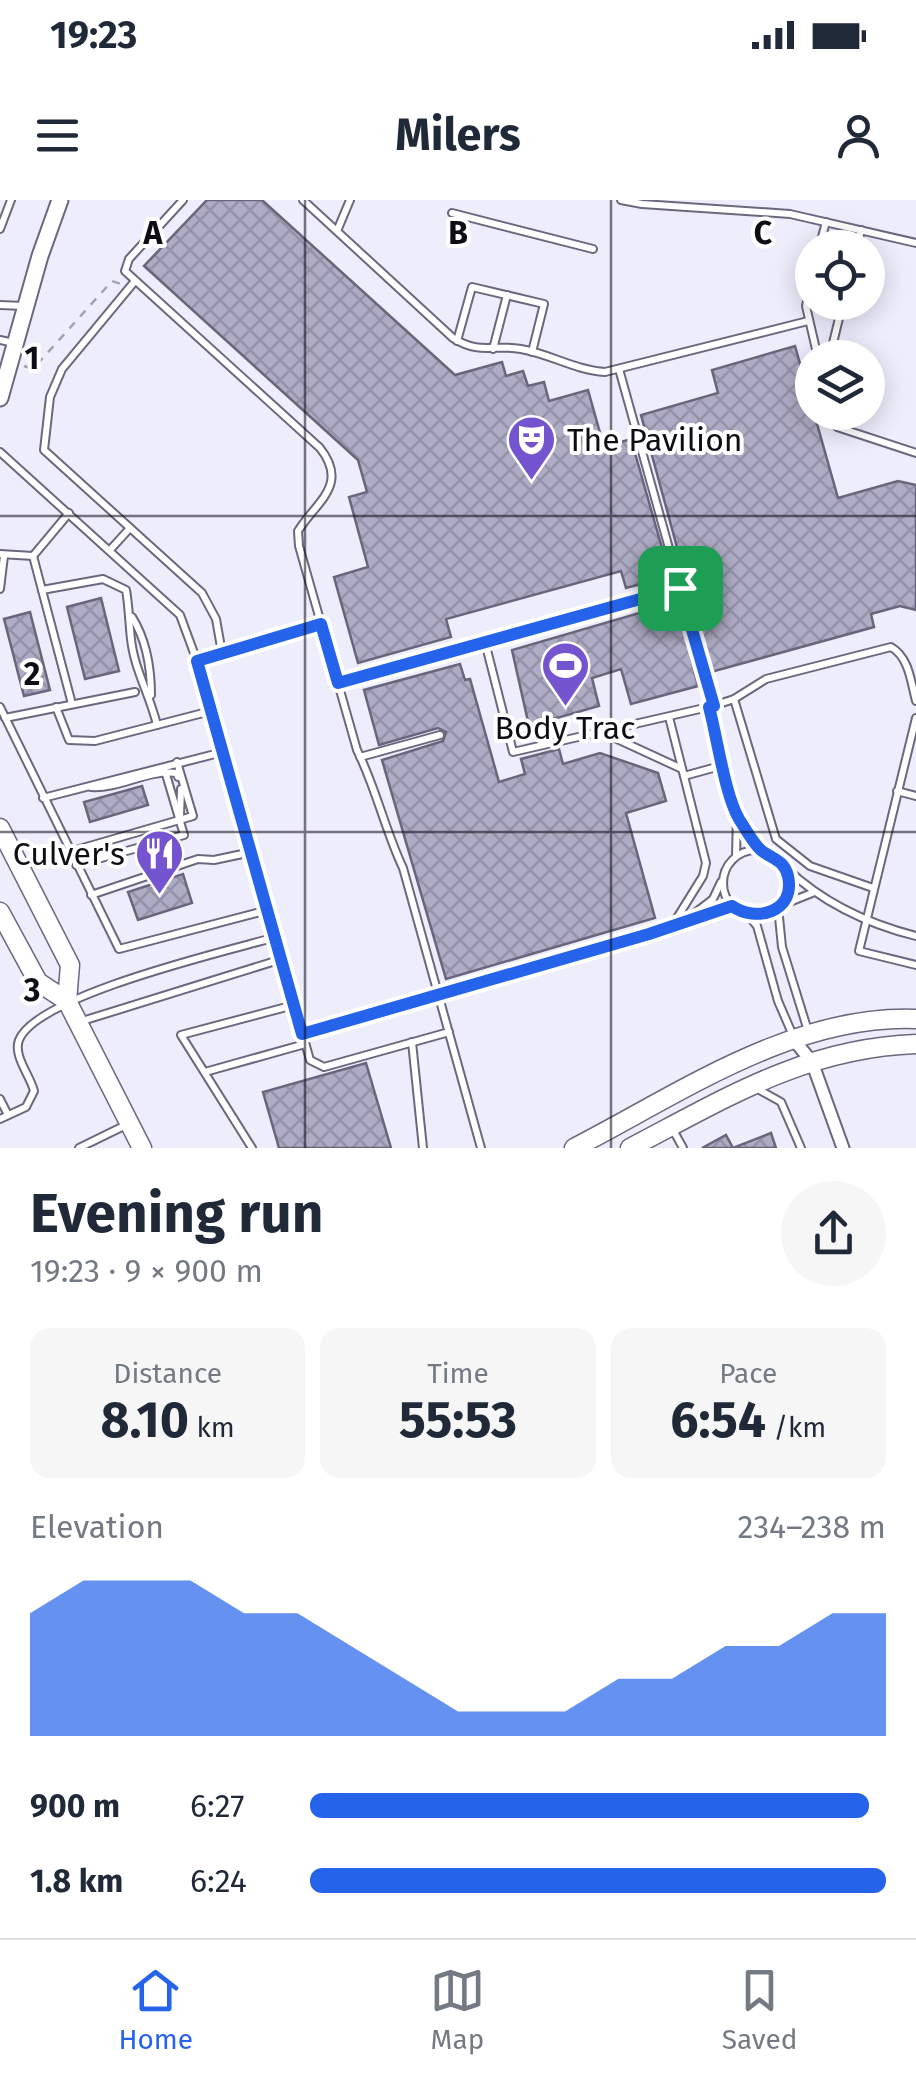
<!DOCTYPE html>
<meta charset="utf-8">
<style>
body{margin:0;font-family:"Fira Sans",sans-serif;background:#f6f6f7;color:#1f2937;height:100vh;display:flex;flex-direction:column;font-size:38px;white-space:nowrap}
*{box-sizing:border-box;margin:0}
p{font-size:32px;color:#747a83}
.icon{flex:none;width:55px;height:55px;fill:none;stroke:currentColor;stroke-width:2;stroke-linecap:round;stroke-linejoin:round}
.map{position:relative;height:948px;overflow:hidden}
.side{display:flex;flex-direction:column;background:#fff;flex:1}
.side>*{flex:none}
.fabs{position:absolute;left:795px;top:30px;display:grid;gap:20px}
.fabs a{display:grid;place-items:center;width:90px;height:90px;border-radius:50%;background:#fff;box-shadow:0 5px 25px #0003;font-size:50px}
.pin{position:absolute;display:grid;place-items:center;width:85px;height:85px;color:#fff;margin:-42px;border-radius:20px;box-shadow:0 5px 15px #0006}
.round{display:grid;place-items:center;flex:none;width:105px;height:105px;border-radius:52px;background:#f6f6f7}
.overview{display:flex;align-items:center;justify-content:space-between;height:170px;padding:0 30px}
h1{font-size:55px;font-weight:700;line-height:75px}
.figures{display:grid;grid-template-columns:repeat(3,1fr);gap:15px;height:170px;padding:10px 30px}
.figures div{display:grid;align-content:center;border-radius:20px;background:#f6f6f7;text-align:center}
.figures b{font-size:50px;font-weight:700}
.figures small{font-size:28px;font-weight:400}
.figures p{font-size:28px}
.chart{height:280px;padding:20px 30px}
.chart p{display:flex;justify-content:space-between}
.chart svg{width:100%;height:180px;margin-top:10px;fill:#2563eb;opacity:.7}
ul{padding:0 30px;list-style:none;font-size:32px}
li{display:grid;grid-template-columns:160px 120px 1fr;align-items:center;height:75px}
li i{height:25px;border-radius:12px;background:#2563eb}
.status{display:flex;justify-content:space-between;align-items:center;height:70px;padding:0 50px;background:#fff;direction:ltr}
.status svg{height:28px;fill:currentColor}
header{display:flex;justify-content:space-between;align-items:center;height:130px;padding:0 30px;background:#fff;font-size:45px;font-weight:700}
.tabs{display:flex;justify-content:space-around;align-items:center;height:140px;border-top:2px solid #e0e1e3;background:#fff;font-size:28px;color:#747a83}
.tabs a{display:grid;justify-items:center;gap:5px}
.tabs .on{color:#2563eb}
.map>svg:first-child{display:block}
.building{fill:url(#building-cross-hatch);stroke:#68657c;stroke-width:2.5}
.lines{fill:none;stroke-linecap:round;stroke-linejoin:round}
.service-casing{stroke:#6b687e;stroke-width:10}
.minor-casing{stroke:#6b687e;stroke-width:15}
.tertiary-casing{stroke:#6b687e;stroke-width:19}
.secondary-casing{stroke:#6b687e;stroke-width:21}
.primary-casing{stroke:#6b687e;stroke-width:21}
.path{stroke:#a3a2af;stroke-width:2.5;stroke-dasharray:8 8;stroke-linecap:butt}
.service{stroke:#fff;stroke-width:6}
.minor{stroke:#fff;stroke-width:11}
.tertiary{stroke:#fff;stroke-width:15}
.secondary{stroke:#fff;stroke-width:18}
.primary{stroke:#fff;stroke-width:18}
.route-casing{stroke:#fff;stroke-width:20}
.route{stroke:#2563eb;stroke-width:12}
.grid{fill:none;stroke:#0e0d16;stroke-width:2.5;stroke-opacity:0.55}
.labels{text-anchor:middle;stroke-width:8;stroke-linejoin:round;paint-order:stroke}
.poi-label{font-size:32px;fill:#0e0d16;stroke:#fff;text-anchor:start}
.grid-label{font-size:32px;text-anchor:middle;font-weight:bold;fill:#0e0d16;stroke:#fff;stroke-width:8;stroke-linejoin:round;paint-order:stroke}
</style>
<div class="status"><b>19:23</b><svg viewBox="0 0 49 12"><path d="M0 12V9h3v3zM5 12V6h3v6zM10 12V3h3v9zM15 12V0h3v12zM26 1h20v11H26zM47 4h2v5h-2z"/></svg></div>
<header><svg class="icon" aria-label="menu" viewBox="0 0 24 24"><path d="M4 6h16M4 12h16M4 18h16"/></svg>Milers<svg class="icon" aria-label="person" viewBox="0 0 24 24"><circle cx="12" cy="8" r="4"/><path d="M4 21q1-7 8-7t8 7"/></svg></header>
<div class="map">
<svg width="916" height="948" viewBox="0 0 916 948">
<defs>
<pattern id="building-cross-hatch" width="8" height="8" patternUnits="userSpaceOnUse" patternTransform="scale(2.5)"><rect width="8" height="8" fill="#aeabc4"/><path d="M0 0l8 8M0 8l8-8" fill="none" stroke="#9492a8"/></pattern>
</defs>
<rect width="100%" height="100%" fill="#eeedfc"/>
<g class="building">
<polygon points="207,0 262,0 455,175 502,162 506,176 523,171 528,186 544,182 549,201 588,190 604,247 631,239 668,369 654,372 656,380 626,388 621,371 446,419 451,437 358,463 334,377 368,367 349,297 367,292 358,260 144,66"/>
<polygon points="795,146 838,298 898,281 916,285 916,410 900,406 871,414 874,427 711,472 641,215 718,193 712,170"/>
<polygon points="101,398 119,471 85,479 67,407"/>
<polygon points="677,402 698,486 631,504 621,469 592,478 599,506 529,526 512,450"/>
<polygon points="30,412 50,490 24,496 4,419"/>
<polygon points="460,464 465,480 470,479 499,582 525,574 521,559 559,549 563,564 600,553 658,573 666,601 626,613 655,718 446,779 382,560 443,541 446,532 438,528 379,545 364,490"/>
<polygon points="142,586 148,605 90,622 84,602"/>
<polygon points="183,674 192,703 138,720 128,692"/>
<polygon points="366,863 391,948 279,948 263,892"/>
<polygon points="771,933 776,948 702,948 726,935 733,948"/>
</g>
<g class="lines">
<defs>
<g id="service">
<path d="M183,0L129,59L125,71L320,248C349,285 317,301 298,331L299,346L357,550C376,588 385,630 403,668L481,948"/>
<path d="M303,0L453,138C480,155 493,144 521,149C550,154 575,170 605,172L808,121"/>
<polyline points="621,0 642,4 790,14 916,43"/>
<polyline points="452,13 593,49"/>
<polyline points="0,29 11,0"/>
<polyline points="337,31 350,0"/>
<polyline points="819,48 826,22"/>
<polyline points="857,48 861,30"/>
<polyline points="812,77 806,106 818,158"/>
<polyline points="135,81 62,169 50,197 44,250 202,393 216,419 222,453"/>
<polyline points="0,105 24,106"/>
<polyline points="0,140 14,143"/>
<polyline points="457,141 472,87 544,104 532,152"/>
<polyline points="493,149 507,95"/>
<polyline points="821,158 832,147 843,102"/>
<polyline points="619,169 713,506"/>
<polyline points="833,212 837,227 916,253"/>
<polyline points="0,252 180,415 197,461 310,860 324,867 449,832"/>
<polyline points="110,350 130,328"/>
<polyline points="0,354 33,356 69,313"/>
<polyline points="33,356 72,504"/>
<polyline points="0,389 4,356"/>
<path d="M42,390L103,379L126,390C129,407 129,422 131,439C134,469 150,495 157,525"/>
<path d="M132,417C147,441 151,467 151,495"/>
<path d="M485,442L513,552L713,506L734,499L766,479L891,447C909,457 911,482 916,501"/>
<polyline points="197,461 321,424"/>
<polyline points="338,483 680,388"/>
<polyline points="734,499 776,639 810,666 873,688"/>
<polyline points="0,507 119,749 268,710"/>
<polyline points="56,507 69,540 95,541 211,511"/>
<polyline points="709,507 737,616 736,656"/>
<polyline points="669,517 706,663 703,676 672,726"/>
<polyline points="5,518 135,492"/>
<polyline points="916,518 859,751 916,765"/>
<polyline points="604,533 682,569"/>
<polyline points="360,557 440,535"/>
<polyline points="684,576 724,565"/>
<path d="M91,587C120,589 148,569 177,573L178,577"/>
<polyline points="897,591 916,596"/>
<polyline points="43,598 223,552"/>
<polyline points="180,616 181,589"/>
<polyline points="737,616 762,650"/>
<circle cx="756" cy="683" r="33"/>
<polyline points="69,652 193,616 177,562"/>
<polyline points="76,665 184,635 165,571"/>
<path d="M786,668C822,702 868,724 916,736"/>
<polyline points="91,695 198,659 214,660 252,652"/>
<polyline points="782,705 812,693"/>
<polyline points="778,707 782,747 809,834"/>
<polyline points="748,715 757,726 778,801 794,838"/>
<polyline points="691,716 713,699 721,682"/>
<polyline points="79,822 282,759"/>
<polyline points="302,834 649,734 732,706"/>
<polyline points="412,842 423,948"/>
<polyline points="205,872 305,844"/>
<polyline points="756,888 781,902 801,948"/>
<polyline points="0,899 8,915"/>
<path d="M0,919L26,907L34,891C30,875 13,856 19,840C37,795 227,751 276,737"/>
<polyline points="672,928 683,948"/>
<polyline points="79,948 128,924"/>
<polyline points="252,948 181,835 294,805"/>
</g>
<polyline id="minor" points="794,840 812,862 843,948"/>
<polyline id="tertiary" points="0,198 40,56 60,0"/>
<g id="secondary">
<path d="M574,948C679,894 793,814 916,819"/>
<path d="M630,948C726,898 805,848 916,844"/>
</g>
<g id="primary">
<polyline points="0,628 70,765 67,801"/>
<polyline points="0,712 38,782 67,801 142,948"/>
</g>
</defs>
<use href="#service" class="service-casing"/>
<use href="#minor" class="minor-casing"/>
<use href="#tertiary" class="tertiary-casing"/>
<use href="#secondary" class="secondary-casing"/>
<use href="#primary" class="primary-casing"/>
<polyline class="path" points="24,166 33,169 112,81 121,84"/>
<use href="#service" class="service"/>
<use href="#minor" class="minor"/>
<use href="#tertiary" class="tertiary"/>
<use href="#secondary" class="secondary"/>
<use href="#primary" class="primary"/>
</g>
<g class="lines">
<defs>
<path id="route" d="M680,388L714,506L709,507C717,537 725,595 739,619C745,628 754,645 762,651C773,659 784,660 788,676C796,712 756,723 732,706L649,734L302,834L197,461L321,424L338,483Z"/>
</defs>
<use href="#route" class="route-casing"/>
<use href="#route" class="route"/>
</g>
<path class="grid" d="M305,0V948M611,0V948M0,316H916M0,632H916"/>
<defs>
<symbol id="theatre-pin" viewBox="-11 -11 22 30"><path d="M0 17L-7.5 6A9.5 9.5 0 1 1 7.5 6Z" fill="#7555cf" stroke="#fff"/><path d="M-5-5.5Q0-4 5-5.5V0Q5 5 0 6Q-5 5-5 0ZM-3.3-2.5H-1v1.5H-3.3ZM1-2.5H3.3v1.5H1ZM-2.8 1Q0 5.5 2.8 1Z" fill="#fff"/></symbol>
<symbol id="stadium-pin" viewBox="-11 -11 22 30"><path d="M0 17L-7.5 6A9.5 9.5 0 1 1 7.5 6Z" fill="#7555cf" stroke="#fff"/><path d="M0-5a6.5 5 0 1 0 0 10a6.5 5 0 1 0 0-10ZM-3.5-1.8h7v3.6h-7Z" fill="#fff"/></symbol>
<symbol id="restaurant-pin" viewBox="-11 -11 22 30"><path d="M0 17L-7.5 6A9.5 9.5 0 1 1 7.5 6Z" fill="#7555cf" stroke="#fff"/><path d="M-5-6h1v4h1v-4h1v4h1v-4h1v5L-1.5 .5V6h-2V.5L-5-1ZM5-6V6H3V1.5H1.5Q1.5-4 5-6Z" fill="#fff"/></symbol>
</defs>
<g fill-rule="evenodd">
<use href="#theatre-pin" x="504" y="212" width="55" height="75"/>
<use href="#stadium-pin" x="538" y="438" width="55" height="75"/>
<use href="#restaurant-pin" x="132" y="626" width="55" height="75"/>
</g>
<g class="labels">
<g class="poi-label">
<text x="567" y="251">The Pavilion</text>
<text x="565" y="539" text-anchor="middle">Body Trac</text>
<text x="125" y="665" text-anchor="end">Culver's</text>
</g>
</g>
<g class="grid-label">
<text x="153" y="44">A</text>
<text x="458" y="44">B</text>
<text x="763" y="44">C</text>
<text x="32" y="169">1</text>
<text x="32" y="485">2</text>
<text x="32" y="801">3</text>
</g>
</svg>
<div class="fabs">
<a><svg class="icon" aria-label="locate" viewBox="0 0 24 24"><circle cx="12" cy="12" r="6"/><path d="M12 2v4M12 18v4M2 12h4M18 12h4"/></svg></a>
<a><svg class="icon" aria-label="layers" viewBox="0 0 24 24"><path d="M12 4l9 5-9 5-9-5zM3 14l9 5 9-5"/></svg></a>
</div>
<div class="pin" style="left:680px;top:388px;background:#1e9e55"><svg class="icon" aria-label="arrive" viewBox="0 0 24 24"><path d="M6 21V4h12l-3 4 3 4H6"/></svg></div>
</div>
<section class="side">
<div class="overview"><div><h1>Evening run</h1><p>19:23 · 9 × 900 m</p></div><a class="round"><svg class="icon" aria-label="share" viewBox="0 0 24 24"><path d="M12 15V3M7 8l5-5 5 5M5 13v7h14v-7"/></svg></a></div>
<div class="figures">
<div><p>Distance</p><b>8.10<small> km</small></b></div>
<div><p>Time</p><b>55:53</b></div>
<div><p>Pace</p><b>6:54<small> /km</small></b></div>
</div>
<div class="chart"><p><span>Elevation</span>234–238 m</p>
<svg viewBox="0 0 160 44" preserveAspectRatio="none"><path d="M0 44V14L10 6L20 6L30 6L40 14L50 14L60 22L70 30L80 38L90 38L100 38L110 30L120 30L130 22L140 22L150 14L160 14V44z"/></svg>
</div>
<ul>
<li><b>900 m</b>6:27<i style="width:97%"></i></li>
<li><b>1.8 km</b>6:24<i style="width:100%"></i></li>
</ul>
</section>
<nav class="tabs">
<a class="on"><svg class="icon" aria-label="home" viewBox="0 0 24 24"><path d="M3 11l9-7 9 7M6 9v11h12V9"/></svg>Home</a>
<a><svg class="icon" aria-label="map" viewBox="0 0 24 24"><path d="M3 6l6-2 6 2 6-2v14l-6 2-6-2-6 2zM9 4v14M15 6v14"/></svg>Map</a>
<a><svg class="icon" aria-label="saved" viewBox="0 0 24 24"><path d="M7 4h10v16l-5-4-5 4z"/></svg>Saved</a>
</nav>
